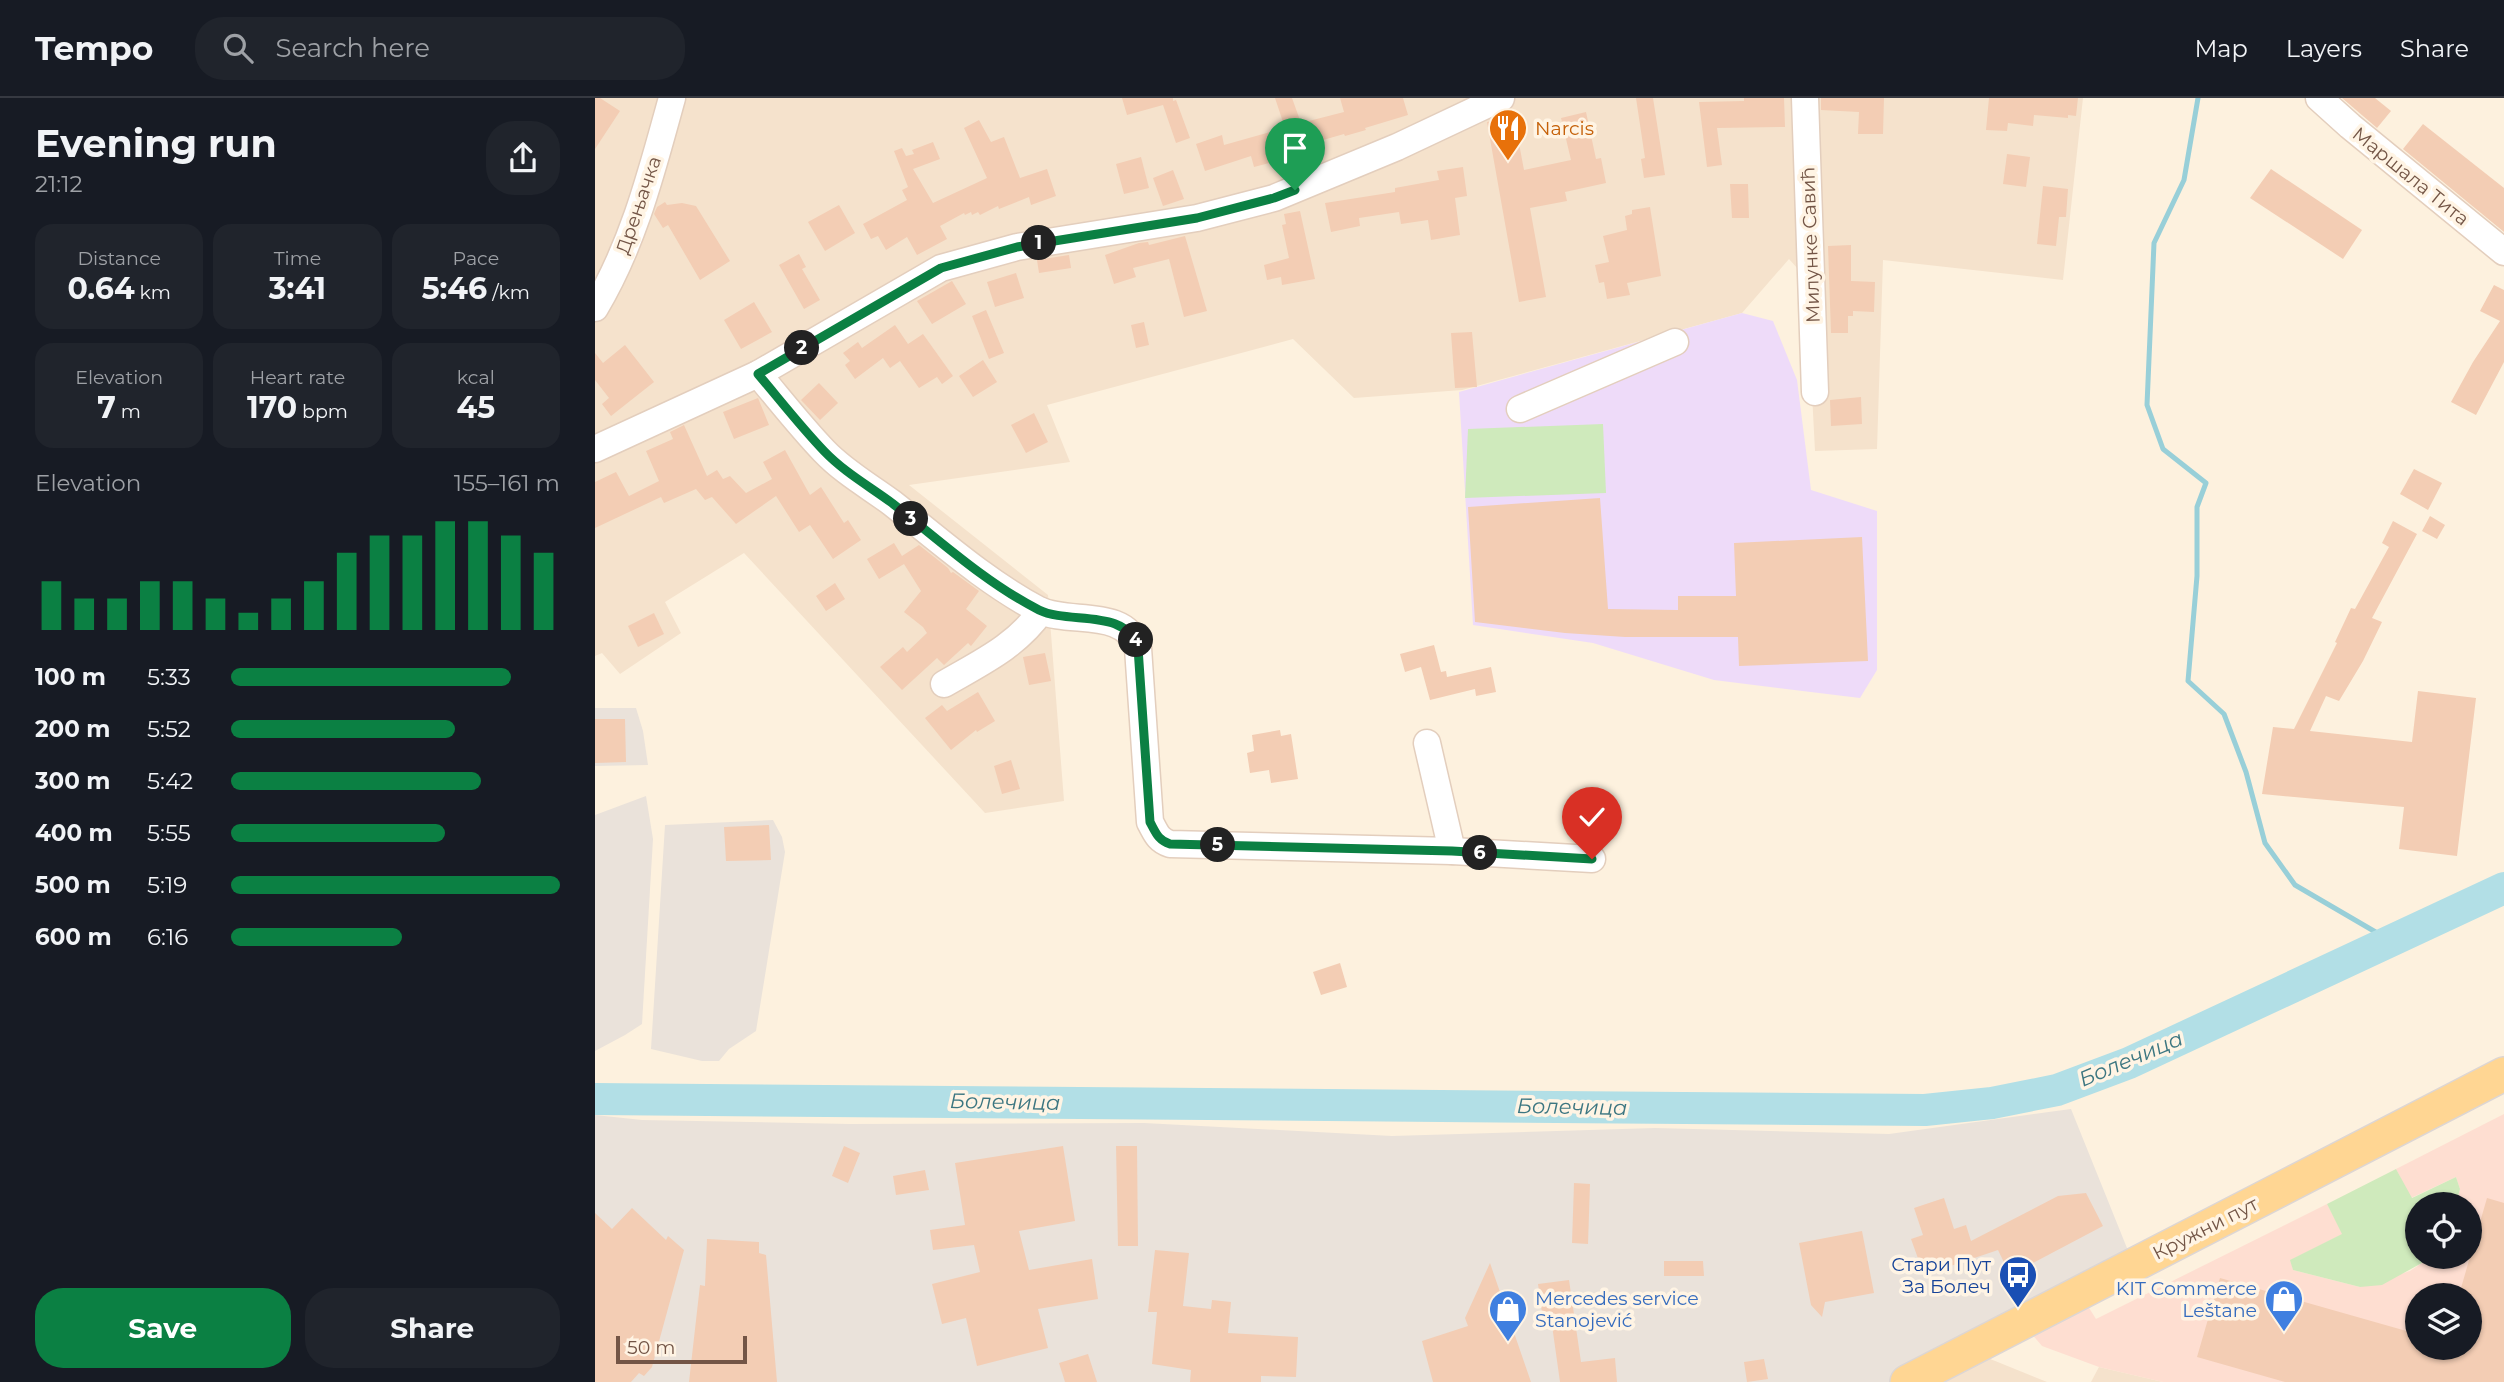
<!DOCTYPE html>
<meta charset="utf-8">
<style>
body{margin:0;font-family:Montserrat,sans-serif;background:#20242c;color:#f1f3f6;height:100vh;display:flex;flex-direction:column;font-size:26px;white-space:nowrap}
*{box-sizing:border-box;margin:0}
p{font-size:23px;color:#9ea1a6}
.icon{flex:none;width:38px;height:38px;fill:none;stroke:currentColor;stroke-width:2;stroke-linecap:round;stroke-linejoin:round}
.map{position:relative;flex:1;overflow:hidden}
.panel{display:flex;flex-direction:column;background:#171b24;width:595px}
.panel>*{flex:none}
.controls{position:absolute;left:1810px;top:1094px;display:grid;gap:14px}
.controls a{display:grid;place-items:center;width:77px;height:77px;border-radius:50%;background:#171b24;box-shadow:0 2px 5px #0004;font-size:35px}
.scale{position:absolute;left:21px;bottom:18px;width:131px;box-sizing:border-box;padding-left:7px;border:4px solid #735546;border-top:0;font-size:19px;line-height:24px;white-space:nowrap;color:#735546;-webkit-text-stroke:5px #fff4e4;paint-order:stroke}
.pin{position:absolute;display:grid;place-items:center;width:60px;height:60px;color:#fff;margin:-72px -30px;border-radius:50% 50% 50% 0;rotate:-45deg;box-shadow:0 0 7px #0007}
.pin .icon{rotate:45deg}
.km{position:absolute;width:35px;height:35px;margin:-18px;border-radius:50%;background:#222;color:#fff;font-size:19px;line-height:35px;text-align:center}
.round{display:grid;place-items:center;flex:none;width:74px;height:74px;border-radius:28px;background:#20242c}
.head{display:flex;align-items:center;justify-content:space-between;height:119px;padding:0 35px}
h1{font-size:38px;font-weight:700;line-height:52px}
.figures{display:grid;grid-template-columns:repeat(3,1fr);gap:10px;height:119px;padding:7px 35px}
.figures div{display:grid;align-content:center;border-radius:18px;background:#20242c;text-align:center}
.figures b{font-size:30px;font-weight:700}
.figures small{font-size:19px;font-weight:400}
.figures p{font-size:19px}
.chart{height:196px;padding:14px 35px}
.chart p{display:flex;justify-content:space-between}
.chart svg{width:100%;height:126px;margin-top:7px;stroke:#0b8043;stroke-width:6}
.cta{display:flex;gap:14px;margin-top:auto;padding:14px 35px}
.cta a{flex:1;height:80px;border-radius:28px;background:#0b8043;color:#fff;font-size:28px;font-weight:700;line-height:80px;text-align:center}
.cta a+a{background:#20242c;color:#f1f3f6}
ul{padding:0 35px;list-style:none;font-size:23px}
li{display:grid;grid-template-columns:112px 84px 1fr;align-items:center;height:52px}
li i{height:18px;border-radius:9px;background:#0b8043}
header{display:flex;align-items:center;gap:42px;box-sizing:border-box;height:98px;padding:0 35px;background:#171b24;border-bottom:2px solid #363941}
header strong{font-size:33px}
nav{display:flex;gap:38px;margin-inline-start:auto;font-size:24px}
.search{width:490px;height:63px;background:#20242c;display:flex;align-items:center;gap:18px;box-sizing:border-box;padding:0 24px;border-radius:28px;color:#9ea1a6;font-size:26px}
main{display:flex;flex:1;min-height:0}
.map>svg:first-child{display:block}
.residential{fill:#f5e2cc}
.commercial{fill:#feded1;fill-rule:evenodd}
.industrial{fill:#eae2da}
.education{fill:#eedbf9}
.green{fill:#cfeabc}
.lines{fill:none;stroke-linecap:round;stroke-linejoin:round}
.stream{stroke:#98cfd8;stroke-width:5}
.river{stroke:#b2dfe6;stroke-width:32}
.building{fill:#f3cdb4}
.minor-casing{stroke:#e3cebd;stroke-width:29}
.major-casing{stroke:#ddd6d3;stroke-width:36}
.minor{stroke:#fff;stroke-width:26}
.major{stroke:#ffd693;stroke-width:33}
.route-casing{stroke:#fff;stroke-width:14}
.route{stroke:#0b8043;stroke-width:9}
.labels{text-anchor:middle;stroke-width:7;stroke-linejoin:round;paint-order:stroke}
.food-label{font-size:19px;fill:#c56008;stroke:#fff4e4;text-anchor:start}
.street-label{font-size:19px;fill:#735546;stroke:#fff4e4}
.transit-label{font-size:19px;fill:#164399;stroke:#fff4e4;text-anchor:end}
.shop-label{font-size:19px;fill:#366cbe;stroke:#fff4e4;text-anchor:end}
.water-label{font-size:21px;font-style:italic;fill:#3c7681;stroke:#fff4e4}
</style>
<header>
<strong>Tempo</strong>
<div class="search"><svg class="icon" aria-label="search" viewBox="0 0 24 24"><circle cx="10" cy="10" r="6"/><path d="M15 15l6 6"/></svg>Search here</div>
<nav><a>Map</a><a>Layers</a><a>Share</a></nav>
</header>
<main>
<section class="panel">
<div class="head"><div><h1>Evening run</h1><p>21:12</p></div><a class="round"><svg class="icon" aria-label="share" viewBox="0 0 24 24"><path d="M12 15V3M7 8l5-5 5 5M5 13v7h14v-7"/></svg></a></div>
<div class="figures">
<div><p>Distance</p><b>0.64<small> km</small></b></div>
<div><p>Time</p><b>3:41</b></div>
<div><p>Pace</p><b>5:46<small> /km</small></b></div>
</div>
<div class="figures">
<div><p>Elevation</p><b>7<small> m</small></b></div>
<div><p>Heart rate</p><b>170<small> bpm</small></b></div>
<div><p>kcal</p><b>45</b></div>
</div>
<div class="chart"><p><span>Elevation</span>155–161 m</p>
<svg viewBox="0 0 160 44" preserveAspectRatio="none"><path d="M5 44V27M15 44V33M25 44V33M35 44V27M45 44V27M55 44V33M65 44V38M75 44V33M85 44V27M95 44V17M105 44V11M115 44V11M125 44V6M135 44V6M145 44V11M155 44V17"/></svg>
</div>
<ul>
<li><b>100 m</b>5:33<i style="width:85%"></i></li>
<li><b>200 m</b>5:52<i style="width:68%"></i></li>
<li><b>300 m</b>5:42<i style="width:76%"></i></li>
<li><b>400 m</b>5:55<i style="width:65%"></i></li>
<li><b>500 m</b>5:19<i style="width:100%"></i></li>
<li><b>600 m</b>6:16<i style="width:52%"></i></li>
</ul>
<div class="cta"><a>Save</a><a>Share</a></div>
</section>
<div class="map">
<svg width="1909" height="1284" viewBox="0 0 1909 1284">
<rect width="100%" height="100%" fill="#fdf1de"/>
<g class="residential">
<polygon points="0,0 1488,0 1468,182 1288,162 1282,351 1220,353 1211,180 1194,161 1147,215 867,292 759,300 698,241 452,307 475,364 314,387 453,497 469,703 390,715 149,455 70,504 86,535 25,576 7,555 0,558"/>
<polygon points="1378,1254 1452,1284 1334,1284"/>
<polygon points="1504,1269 1568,1284 1496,1284"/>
</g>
<path class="commercial" d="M1909,1016V1284H1568L1504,1269L1447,1248L1435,1234L1491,1205L1501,1221L1732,1106L1748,1136L1696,1162L1698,1172L1765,1189L1815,1173L1836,1159L1874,1158V1106H1861L1865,1091L1861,1079L1816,1100L1801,1071ZM1822,1197H1874V1250H1822Z"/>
<g class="industrial">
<polygon points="0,610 41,610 48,633 53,667 0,668"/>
<polygon points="51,698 58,741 47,926 30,937 0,953 0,717"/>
<polygon points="178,722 187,739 190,754 161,933 134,951 124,963 107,963 56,951 70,727"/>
<polygon points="1476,1011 1536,1160 1305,1284 0,1284 0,1017 47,1022 254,1026 549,1025 797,1038 1060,1030 1294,1036"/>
</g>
<polygon class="education" points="1147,215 1178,223 1202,282 1216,392 1282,413 1282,572 1265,600 1119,582 998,545 878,527 864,294"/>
<g class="green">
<polygon points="1008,326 1011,395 870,400 873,331"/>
<polygon points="1801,1071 1817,1100 1861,1079 1865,1091 1861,1106 1822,1106 1822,1158 1836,1159 1834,1161 1787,1187 1765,1189 1698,1172 1695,1162 1747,1136 1732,1106"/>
</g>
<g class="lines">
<polyline class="stream" points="1603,0 1589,82 1559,145 1552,307 1568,351 1611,385 1602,409 1602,478 1593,583 1629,616 1651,674 1670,745 1700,787 1796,843"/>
<polyline class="river" points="0,1001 1330,1012 1397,1005 1462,992 1534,965 1909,790"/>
</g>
<g class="building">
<polygon points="0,0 5,0 25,13 0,51"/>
<polygon points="527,0 578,0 578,3 581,2 595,40 581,45 568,7 532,17"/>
<polygon points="680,0 697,0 706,25 749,14 745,0 808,0 813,17 770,30 771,32 750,38 749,36 721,44 722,47 693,56 694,60 659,69 656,58 610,73 601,46 627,37 629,47 690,30"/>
<polygon points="1041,0 1058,0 1070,77 1049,80 1046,61 1050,60"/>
<polygon points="1149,0 1189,0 1190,29 1122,30 1127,67 1112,69 1104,4 1149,3"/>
<polygon points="1226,0 1289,0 1288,36 1263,36 1264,14 1226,12"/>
<polygon points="1394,0 1483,0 1481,18 1473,17 1473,20 1439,17 1438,28 1413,25 1412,33 1391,32"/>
<polygon points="1747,0 1780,0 1796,13 1782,30"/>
<polygon points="991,14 1001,61 1006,60 1011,85 970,94 972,103 935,110 951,199 924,204 892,24 919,19 929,72 976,62 966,20"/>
<polygon points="384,22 396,44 409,39 425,80 452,71 461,98 436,107 434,99 404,111 403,108 385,117 383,114 377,117 376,114 370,117 369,115 345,128 352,141 322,157 312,139 291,152 283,138 276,141 268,126 312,102 307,92 313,89 299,53 307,50 311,58 319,56 317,52 338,44 345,61 318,71 338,105 392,80 369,30"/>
<polygon points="1828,26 1909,90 1909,134 1808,51"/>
<polygon points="1412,56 1435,59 1431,89 1408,86"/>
<polygon points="546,59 554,90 529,96 521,66"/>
<polygon points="868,69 872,98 860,100 865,137 836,142 833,122 806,126 804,114 764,120 765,128 736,134 730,105 800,94 800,90 844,82 842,73"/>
<polygon points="1676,71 1767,132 1748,161 1655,100"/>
<polygon points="578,72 589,101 568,108 558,80"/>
<polygon points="1135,86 1153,86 1154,120 1137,120"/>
<polygon points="1448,88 1473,91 1471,119 1464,119 1461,148 1442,146"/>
<polygon points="70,104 72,107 87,105 101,108 135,163 105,182 73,127 68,130 59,116 62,109"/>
<polygon points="244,107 260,135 230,153 213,124"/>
<polygon points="1055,109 1066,178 1032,185 1035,197 1012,201 1009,184 1004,185 1000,167 1014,164 1008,138 1032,132 1030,118 1037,116 1037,112"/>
<polygon points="705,113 720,181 687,187 686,179 672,182 669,167 694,160 687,127 691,126 689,116"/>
<polygon points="590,138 612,213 589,219 574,161 538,170 541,179 519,186 510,157 544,145 553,144 554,147"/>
<polygon points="1256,147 1256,183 1280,184 1279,214 1258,213 1258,218 1253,218 1253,235 1236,235 1233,148"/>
<polygon points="204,156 211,169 207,171 225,202 209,211 184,167"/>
<polygon points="474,157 476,170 444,175 442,162"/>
<polygon points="421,175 429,200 400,209 392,184"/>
<polygon points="357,183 371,206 337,226 322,203"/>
<polygon points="1899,187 1909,192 1909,264 1881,317 1856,304 1878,264 1905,223 1885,213"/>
<polygon points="159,204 177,234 146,251 129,222"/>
<polygon points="391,212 409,255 394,261 377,218"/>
<polygon points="549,224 554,247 541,250 536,227"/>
<polygon points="300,227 313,246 328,236 358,278 347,286 342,279 324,290 305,263 295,270 288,260 260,281 250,267 255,263 248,255 263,244 267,250"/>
<polygon points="877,234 882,289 860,290 856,235"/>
<polygon points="30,247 59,284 16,318 7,306 14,300 0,282 0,255 8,265"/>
<polygon points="388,262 402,284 378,299 364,278"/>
<polygon points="224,285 243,305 225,322 206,302"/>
<polygon points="1266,299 1267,326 1236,328 1235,302"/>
<polygon points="163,300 174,327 139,341 128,314"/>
<polygon points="439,315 453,344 431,355 416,327"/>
<polygon points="89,327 112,378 122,372 128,381 135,378 151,395 177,381 168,364 190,352 215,397 226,389 249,425 253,422 266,442 238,461 215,427 204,434 181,398 141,426 117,399 110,402 101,391 69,405 66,399 0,430 0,384 21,374 34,398 64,383 51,353 78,341 75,334"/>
<polygon points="1819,371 1847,385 1833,412 1805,396"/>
<polygon points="1005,400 1013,511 1083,512 1083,498 1141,498 1139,445 1267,439 1273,563 1144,568 1143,539 1030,539 970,535 880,524 873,409"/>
<polygon points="1835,418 1850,427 1842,441 1827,433"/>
<polygon points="1798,423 1822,436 1777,520 1787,524 1768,563 1744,603 1731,598 1715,633 1817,644 1823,593 1881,600 1862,758 1804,751 1809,709 1667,696 1678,629 1699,631 1742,545 1740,544 1756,510 1760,511 1794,449 1787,445"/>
<polygon points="299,445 307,458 324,447 353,470 356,475 358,474 384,493 371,511 392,528 376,548 373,545 349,567 342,560 307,592 285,569 308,549 312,554 332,535 328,529 309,514 326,493 309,466 284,481 272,461"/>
<polygon points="240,485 250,501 231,513 221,498"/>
<polygon points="59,515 69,536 43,549 33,528"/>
<polygon points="839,547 846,574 851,573 852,579 896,569 901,594 881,598 880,591 835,602 826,569 810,574 805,556"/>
<polygon points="450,555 456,583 434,587 428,559"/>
<polygon points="383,594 400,623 382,634 381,632 356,652 330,620 347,607 352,613"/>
<polygon points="0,621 30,621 31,664 0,665"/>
<polygon points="685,632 686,638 696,636 703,681 676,685 674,672 655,675 652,655 659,653 657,637"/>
<polygon points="416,662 425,691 407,696 399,668"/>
<polygon points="174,727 176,762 131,763 129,729"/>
<polygon points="745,865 752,889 726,897 718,874"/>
<polygon points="249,1048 265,1055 253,1085 237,1078"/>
<polygon points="468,1048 480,1123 424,1133 434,1172 497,1161 503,1201 443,1211 453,1250 382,1268 371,1220 347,1226 337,1186 385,1174 379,1147 338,1152 335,1132 370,1127 360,1065"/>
<polygon points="521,1048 542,1048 543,1148 523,1148"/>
<polygon points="330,1072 334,1092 301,1097 298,1078"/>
<polygon points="979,1085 995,1086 993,1146 977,1145"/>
<polygon points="1491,1095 1508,1128 1415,1177 1403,1152 1329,1177 1316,1141 1328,1137 1319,1110 1349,1100 1359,1131 1371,1127 1376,1143 1463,1098"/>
<polygon points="1892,1100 1909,1105 1909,1284 1690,1284 1602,1259 1625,1180 1822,1236 1822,1250 1874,1250 1874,1197 1864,1197"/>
<polygon points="37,1110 71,1142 73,1138 89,1152 57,1269 49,1278 44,1275 36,1284 0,1284 0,1115 17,1131"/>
<polygon points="1267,1133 1279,1195 1230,1204 1227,1219 1216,1207 1204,1145"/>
<polygon points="112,1141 164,1144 164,1155 171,1157 182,1284 94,1284 105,1187 110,1188"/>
<polygon points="560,1152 594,1155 588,1208 616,1211 617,1202 636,1204 633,1235 703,1239 701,1279 666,1278 666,1284 595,1284 596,1272 557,1266 562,1214 553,1214"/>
<polygon points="1069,1163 1108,1163 1109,1178 1069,1178"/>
<polygon points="895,1165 936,1284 838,1284 827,1243 873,1228 870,1220"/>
<polygon points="974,1182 986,1264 1020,1260 1022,1284 965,1284 955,1213 947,1215 943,1186"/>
<polygon points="493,1256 502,1284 470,1284 464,1265"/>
<polygon points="1169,1261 1173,1281 1152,1284 1149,1264"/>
</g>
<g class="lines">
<defs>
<g id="minor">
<polyline points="1210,0 1220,294"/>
<polyline points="1724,0 1755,28 1909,154"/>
<path d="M0,210C39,145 57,72 77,0"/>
<path d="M163,276C185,302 206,329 229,353C249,374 274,388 297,405C344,442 391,484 444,512C474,527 530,509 543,550L555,724C561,735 563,742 575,746L857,753L997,761"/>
<polyline points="925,311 1080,244"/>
<polyline points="0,351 163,276 346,170 422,149 602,120 679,100 802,49 906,0"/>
<path d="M349,586C385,565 422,548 446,513"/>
<polyline points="832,645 857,753"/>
</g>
<polyline id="major" points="1312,1284 1909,976"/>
</defs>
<use href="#minor" class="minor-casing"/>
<use href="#major" class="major-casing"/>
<use href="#minor" class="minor"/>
<use href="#major" class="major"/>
</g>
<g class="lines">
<defs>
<path id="route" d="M700,92L679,100L602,120L422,149L346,170L163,276C185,302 206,329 229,353C249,374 274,388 297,405C344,442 391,485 444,512C475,527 530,509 543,550L555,724C561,735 563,742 575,746L857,753L997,761"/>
</defs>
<use href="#route" class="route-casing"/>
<use href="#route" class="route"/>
</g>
<defs>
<symbol id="restaurant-pin" viewBox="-11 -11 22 30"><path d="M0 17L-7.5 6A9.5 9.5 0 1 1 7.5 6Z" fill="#e8710a" stroke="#fff4e4"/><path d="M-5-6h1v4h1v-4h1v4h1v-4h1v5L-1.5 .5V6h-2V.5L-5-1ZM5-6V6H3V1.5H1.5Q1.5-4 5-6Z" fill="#fff"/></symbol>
<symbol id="bus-pin" viewBox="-11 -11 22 30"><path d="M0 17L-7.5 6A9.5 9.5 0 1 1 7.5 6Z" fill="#1a4fb4" stroke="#fff4e4"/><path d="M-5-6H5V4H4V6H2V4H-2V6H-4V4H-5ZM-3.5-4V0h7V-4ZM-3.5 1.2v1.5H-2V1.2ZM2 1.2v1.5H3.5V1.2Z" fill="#fff"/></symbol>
<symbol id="shop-pin" viewBox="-11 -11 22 30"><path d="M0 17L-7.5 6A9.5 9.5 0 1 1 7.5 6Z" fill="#3f7fe0" stroke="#fff4e4"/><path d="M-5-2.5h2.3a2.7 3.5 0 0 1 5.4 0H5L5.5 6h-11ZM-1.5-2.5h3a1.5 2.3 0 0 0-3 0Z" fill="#fff"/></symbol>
</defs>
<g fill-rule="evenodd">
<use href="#restaurant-pin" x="891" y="8" width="44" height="60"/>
<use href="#bus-pin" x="1401" y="1155" width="44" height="60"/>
<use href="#shop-pin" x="1667" y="1179" width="44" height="60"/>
<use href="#shop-pin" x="891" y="1189" width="44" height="60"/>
</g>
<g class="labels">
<g class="food-label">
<text x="940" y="37">Narcis</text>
</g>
<g class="street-label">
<text transform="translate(1816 78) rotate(39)" y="7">Маршала Тита</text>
<text transform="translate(43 107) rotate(-71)" y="7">Дрењачка</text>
<text transform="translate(1215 147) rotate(-92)" y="7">Милунке Савић</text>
<text transform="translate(1610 1130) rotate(-27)" y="7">Кружни пут</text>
</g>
<g class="transit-label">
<text x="1396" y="1173">Стари Пут<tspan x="1396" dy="22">За Болеч</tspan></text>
</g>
<g class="shop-label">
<text x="1662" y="1197">KIT Commerce<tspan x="1662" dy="22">Leštane</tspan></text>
<text x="940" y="1207" text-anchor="start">Mercedes service<tspan x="940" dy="22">Stanojević</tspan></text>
</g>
<g class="water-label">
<text transform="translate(1536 961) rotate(-23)" y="7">Болечица</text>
<text transform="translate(410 1004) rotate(1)" y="7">Болечица</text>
<text transform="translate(977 1009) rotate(1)" y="7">Болечица</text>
</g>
</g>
</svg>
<div class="controls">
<a><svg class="icon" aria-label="locate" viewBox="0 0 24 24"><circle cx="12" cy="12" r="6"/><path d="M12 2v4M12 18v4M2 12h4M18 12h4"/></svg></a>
<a><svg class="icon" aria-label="layers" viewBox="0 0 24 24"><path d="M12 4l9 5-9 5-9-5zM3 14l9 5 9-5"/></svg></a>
</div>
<div class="scale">50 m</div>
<div class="pin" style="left:700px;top:92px;background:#1e9e55"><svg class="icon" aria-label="arrive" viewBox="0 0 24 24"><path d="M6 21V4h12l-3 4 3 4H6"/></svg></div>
<div class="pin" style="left:997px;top:761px;background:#d93025"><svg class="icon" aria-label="check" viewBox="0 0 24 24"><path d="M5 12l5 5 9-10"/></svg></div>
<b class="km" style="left:444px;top:145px">1</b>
<b class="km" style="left:207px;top:250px">2</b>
<b class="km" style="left:316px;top:421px">3</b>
<b class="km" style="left:541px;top:542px">4</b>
<b class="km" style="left:623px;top:747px">5</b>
<b class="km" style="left:885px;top:755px">6</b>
</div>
</main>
